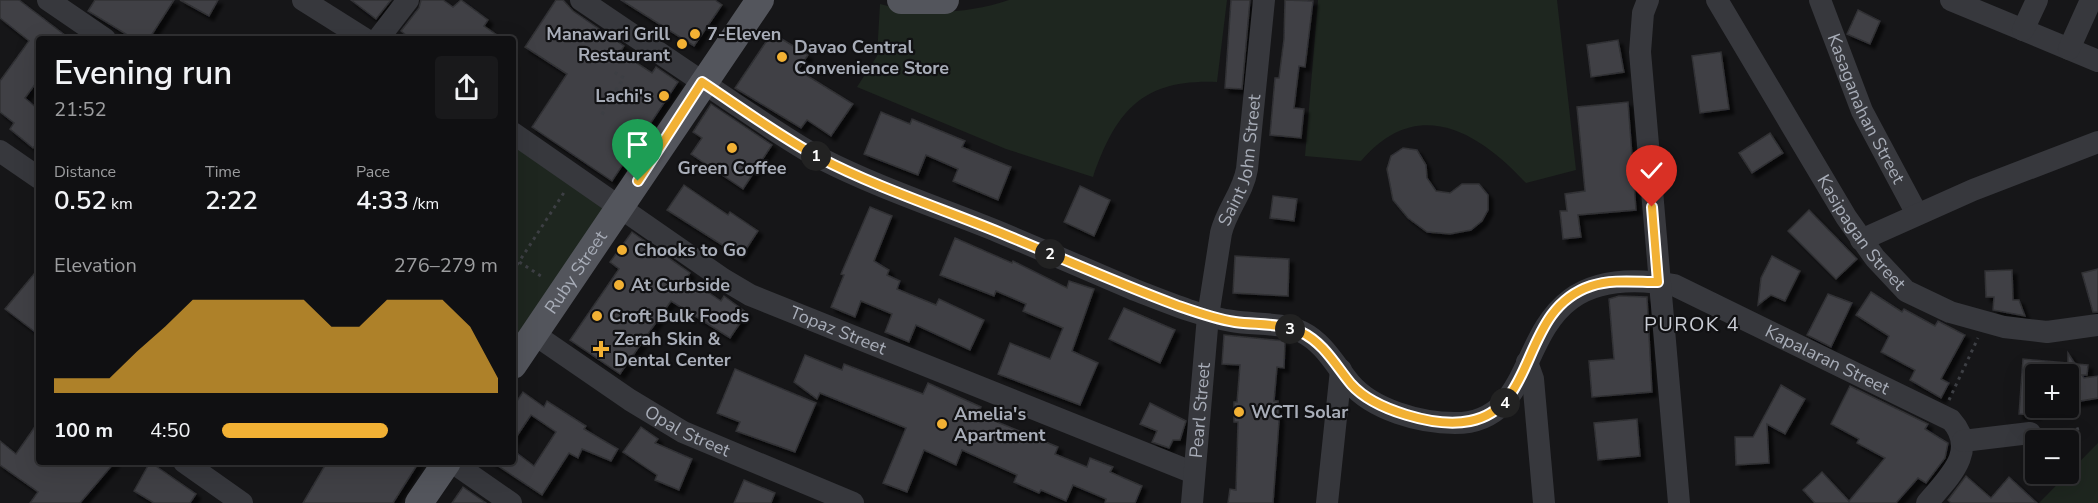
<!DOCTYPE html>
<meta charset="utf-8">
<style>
body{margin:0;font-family:"Nunito Sans",sans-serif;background:#19191b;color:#f1f3f6;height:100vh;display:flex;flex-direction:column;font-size:22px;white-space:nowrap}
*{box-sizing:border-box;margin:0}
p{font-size:20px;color:#9c9d9f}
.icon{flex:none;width:33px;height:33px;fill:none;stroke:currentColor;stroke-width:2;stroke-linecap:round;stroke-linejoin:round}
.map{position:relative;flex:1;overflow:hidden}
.details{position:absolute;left:36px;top:36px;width:480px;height:429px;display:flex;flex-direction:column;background:#101012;border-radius:6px;box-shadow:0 6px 24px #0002,0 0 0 2px #303032}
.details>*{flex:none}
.fabs{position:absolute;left:2025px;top:364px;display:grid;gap:12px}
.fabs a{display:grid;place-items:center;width:54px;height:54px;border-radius:6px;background:#101012;box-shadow:0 6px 24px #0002,0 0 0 2px #303032;font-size:30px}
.pin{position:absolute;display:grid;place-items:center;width:51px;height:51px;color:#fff;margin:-62px -26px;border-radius:50% 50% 50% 0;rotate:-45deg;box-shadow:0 0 6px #0007}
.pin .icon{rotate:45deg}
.km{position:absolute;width:30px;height:30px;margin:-15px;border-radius:50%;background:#222;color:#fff;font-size:16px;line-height:30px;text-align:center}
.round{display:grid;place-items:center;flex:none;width:63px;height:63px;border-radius:6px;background:#19191b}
.headline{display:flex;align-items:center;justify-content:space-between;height:102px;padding:0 18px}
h1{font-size:33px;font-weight:600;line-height:45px}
.metrics{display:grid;grid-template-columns:repeat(3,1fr);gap:9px;height:102px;padding:6px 18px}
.metrics div{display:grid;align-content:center}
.metrics b{font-size:26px;font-weight:600}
.metrics small{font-size:16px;font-weight:400}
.metrics p{font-size:16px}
.chart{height:168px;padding:12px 18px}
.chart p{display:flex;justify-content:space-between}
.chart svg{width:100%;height:108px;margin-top:6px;fill:#f2b134;opacity:.7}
ul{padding:0 18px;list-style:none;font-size:20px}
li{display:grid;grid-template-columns:96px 72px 1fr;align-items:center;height:45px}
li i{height:15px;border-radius:8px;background:#f2b134}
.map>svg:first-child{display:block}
.green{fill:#1e261f}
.building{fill:#404145;stroke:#303034;stroke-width:1.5;filter:url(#shadow)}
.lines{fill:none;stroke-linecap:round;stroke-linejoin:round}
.path{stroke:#3d3f44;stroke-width:3;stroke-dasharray:3 4.5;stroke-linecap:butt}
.minor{stroke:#37383d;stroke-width:22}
.major{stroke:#53555c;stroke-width:28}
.route-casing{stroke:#fff;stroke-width:12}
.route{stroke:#f2b134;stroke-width:8}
.poi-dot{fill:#f2b134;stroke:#111113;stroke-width:2}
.labels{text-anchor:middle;stroke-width:4.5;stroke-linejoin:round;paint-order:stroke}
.poi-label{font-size:18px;font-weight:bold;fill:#a8adb8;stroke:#111113;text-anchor:start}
.street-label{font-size:18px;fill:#a8adb8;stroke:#111113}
.neighbourhood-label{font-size:20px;letter-spacing:1.5px;fill:#c9ccd4;stroke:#111113}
</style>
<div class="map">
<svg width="2098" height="503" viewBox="0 0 2098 503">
<defs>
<filter id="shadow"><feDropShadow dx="4.5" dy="4.5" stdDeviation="1.5" flood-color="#0009"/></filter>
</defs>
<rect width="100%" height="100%" fill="#161618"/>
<g class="green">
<path d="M1009,0H1227L1217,82C1142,79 1116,111 1093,177L1006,149L857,87L877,56L880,4C923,16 967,14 1009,0Z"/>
<path d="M1318,0H1557L1576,170L1526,183C1478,131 1417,95 1361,161L1305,156Z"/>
<polygon points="513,146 609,209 513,347"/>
<polygon points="2098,443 2098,503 2039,503"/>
</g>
<g class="building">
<polygon points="0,0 19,0 70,39 39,39 39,79 25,98 39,110 39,141 33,148 10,129 14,123 0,112 0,81 29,41 0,18"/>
<polygon points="95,0 174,0 149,39 134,39 88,11"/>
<polygon points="180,0 218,0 209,16"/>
<polygon points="351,0 391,0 376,19"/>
<polygon points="421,0 443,0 453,7 461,0 488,20 484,26 503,39 411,39 401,31 419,8"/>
<polygon points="556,0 563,0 573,11 624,46 620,52 652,73 656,67 678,82 612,181 532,127 567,74 525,47"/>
<polygon points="621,0 715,0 722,5 694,46"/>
<polygon points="1231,0 1250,0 1242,89 1225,88"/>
<polygon points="1285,0 1313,1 1305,67 1299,66 1294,108 1304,109 1301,138 1270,135 1275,78 1279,78 1284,39"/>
<polygon points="1858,10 1880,21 1870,44 1847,34"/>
<polygon points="772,33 808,55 798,70 853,104 831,136 807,120 801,128 735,88"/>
<polygon points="1618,40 1624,72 1591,77 1587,45"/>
<polygon points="1721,52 1729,109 1700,113 1692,56"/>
<polygon points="1628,102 1636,210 1578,215 1581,237 1563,239 1560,211 1567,211 1565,194 1585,191 1577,107"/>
<polygon points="711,104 772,145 743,189 691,154 702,138 693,132"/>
<polygon points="881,112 910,124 912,119 965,141 962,147 1011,167 998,200 953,181 958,169 926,155 918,175 864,154"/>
<polygon points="1770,133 1783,153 1752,173 1739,153"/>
<polygon points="1403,148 1417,150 1426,165 1427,178 1436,191 1450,193 1462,184 1479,184 1488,195 1488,210 1482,221 1471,230 1450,234 1427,232 1408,218 1393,200 1387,169 1391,156"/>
<polygon points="684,185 728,215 730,212 758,231 741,257 667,210"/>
<polygon points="1080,186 1110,200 1094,236 1064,222"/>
<polygon points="1273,196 1297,199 1294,221 1270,218"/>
<polygon points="870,207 892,216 874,261 889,270 887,275 900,281 897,289 936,305 939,299 984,320 970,350 916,325 909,342 885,332 892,314 861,301 855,317 831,307 844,275 841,274"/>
<polygon points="1809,210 1857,259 1836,279 1788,231"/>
<polygon points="632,232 690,273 687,278 721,301 724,296 747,313 730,338 671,301 620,374 570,340 619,269 610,262"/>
<polygon points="955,238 1012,263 1013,261 1067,288 1069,281 1094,289 1072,351 1098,363 1080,405 998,374 1010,343 1050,359 1063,328 1023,311 1026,304 996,291 994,296 940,275"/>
<polygon points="1235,256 1289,259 1288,296 1233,293"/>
<polygon points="1772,256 1800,271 1785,301 1771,295 1758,305 1761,278"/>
<polygon points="39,268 39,335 5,309"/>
<polygon points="2098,269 2098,312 2093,312 2082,273"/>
<polygon points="2012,270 2013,300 2019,300 2025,316 1993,310 1994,297 1986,297 1985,271"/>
<polygon points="1871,292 1902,312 1904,309 1935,326 1938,321 1965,335 1941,379 1949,383 1941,398 1910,380 1915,370 1881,352 1889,336 1856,315"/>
<polygon points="1828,294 1852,303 1831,347 1807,335"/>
<polygon points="1619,296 1647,297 1652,392 1592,397 1589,361 1614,359 1609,299"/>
<polygon points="1124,308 1175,330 1160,363 1109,339"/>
<polygon points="1224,335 1285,341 1284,368 1277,367 1274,401 1278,401 1279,421 1273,503 1228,503 1230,489 1236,490 1238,422 1234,422 1234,402 1237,402 1240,365 1222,364"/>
<polygon points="2068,353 2075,364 2088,365 2087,375 2082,375 2084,378 2098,376 2098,398 2068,403 2068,375 2036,375 2036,415 2019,414 2023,359 2068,363"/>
<polygon points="805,355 842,370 844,364 923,394 928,383 981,407 978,414 1058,447 1055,454 1087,467 1090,458 1113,467 1110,472 1142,486 1135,503 1105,503 1106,499 1073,485 1066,501 1041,490 1039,493 1014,482 1017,475 962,450 956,465 924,450 907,492 883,483 906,428 820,393 817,399 794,382"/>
<polygon points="735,369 816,403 795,452 736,431 740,422 717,413"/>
<polygon points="1781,385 1805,399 1785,434 1767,424 1769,463 1736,465 1735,437 1753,437"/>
<polygon points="1850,386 1928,424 1925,429 1948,443 1945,458 1926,483 1918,478 1896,503 1815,503 1803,490 1822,472 1849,501 1885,458 1857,443 1859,439 1831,424"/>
<polygon points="523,392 544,407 547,401 586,426 584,429 618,449 611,461 582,449 578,458 569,453 542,495 492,462 513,462 513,450 534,466 556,432 531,415 513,442 513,407"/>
<polygon points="1150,403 1186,421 1180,440 1173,440 1169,448 1152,442 1157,431 1140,424"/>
<polygon points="1637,419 1640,456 1598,460 1594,423"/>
<polygon points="39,421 39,462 115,462 80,503 30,503 38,492 0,465 0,441 16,454"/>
<polygon points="641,427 658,439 655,443 692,459 679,490 655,480 657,475 623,452"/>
<polygon points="150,462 196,494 190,503 154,503 134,491"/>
<polygon points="327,462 419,462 393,503 303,503"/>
<polygon points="1966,476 1991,498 2009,477 2037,503 1951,503 1948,500"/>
<polygon points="744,480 775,493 771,503 734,503"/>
<polygon points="463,487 486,503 452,503"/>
</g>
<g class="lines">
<g class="path">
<polyline points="604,114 601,112 624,78 614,72"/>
<polyline points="513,258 544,278"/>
<polyline points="513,271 565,191"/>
<polyline points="1949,400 1978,338"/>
<polyline points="2048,440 2080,428"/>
</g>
<g class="minor">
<polyline points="48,0 105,39"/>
<polyline points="303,0 365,39"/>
<path id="s1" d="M581,0C633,35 684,70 735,104C764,123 792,143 822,159C879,188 940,208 999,232C1045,251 1090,271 1135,290C1166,302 1199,316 1232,321C1255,325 1281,322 1302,332C1324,343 1335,365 1350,383C1373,410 1420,423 1455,423C1560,423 1496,254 1674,285L1951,420C1979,451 1948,478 1927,503"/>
<polyline points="1648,0 1643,13 1640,52 1679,503"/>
<path id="s2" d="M1717,0L1846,217L1875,258L1906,291L1950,312L2004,327L2047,332L2098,325"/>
<path id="s3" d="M1820,0L1862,111L1917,214"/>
<polyline points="1951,0 2098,61"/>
<polyline points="2023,30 2037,0"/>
<polyline points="378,39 408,0"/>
<polyline points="2069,49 2091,0"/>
<path id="s4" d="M513,133L723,279L750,295L1194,473"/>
<polyline points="0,151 39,178"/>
<polyline points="1861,240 1973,190 2098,142"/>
<path id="s5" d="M534,334L630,400L683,432L853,503"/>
<polyline points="1527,362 1533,379 1544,503"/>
<polyline points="1963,441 2030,433"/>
<polyline points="184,462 242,503"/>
<polyline points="452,462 511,503"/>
<path id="s6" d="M1192,503L1208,316L1221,233C1227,209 1243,193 1247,169L1264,0"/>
<polyline points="1327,503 1341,370"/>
</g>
<g class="major">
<polyline points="901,0 945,0"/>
<path id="s7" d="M513,365L760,0"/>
<polyline points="419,503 447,462"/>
</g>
</g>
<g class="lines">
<defs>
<path id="route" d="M638,181L702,82C741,108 779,136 820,158C878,188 940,208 1001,233C1059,257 1117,283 1176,305C1196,312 1215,319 1235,322C1257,325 1281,323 1301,332C1324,343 1336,366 1351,384C1374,410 1436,428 1470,421C1539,408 1519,310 1591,286C1612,279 1636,282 1658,282L1652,207"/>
</defs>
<use href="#route" class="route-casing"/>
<use href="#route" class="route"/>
</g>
<g class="poi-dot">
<circle cx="695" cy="34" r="6"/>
<circle cx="682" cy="44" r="6"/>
<circle cx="782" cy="57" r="6"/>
<circle cx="664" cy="96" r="6"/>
<circle cx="732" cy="148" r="6"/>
<circle cx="622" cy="250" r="6"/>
<circle cx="619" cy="285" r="6"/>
<circle cx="597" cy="316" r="6"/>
<path d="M598 340h6v6h6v6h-6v6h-6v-6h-6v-6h6z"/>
<circle cx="1239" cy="412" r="6"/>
<circle cx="942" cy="424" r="6"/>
</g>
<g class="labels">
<g class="poi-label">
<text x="670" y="40" text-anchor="end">Manawari Grill<tspan x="670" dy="21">Restaurant</tspan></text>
<text x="707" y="40">7-Eleven</text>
<text x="794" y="53">Davao Central<tspan x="794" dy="21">Convenience Store</tspan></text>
<text x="652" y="102" text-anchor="end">Lachi's</text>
<text x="732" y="174" text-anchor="middle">Green Coffee</text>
<text x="634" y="256">Chooks to Go</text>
<text x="631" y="291">At Curbside</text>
<text x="609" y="322">Croft Bulk Foods</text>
<text x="614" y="345">Zerah Skin &amp;<tspan x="614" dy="21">Dental Center</tspan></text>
<text x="1251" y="418">WCTI Solar</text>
<text x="954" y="420">Amelia's<tspan x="954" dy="21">Apartment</tspan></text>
</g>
<g class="street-label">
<text dy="6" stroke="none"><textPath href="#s3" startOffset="118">Kasaganahan Street</textPath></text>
<text dy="6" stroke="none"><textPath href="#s6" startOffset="348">Saint John Street</textPath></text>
<text dy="6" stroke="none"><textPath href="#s2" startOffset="274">Kasipagan Street</textPath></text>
<text dy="6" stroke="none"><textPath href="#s7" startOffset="112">Ruby Street</textPath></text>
<text dy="6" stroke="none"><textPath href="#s4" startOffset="382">Topaz Street</textPath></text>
<text dy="6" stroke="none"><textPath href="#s1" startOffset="1444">Kapalaran Street</textPath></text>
<text dy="6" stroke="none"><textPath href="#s6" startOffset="93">Pearl Street</textPath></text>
<text dy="6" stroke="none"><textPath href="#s5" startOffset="182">Opal Street</textPath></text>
</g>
<g class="neighbourhood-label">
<text x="1692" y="331">PUROK 4</text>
</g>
</g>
</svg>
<div class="fabs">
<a>+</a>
<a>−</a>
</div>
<div class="pin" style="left:638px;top:181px;background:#1e9e55"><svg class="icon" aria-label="arrive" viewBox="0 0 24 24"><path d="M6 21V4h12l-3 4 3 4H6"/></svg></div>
<div class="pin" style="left:1652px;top:207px;background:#d93025"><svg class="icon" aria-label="check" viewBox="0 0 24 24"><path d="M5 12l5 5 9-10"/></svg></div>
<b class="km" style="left:816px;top:156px">1</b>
<b class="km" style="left:1050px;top:254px">2</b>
<b class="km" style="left:1290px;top:329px">3</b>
<b class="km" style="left:1505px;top:403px">4</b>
<section class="details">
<div class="headline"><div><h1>Evening run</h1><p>21:52</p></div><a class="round"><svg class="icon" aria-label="share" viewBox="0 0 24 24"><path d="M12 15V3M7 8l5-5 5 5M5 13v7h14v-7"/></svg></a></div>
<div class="metrics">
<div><p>Distance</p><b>0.52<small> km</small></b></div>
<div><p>Time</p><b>2:22</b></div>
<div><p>Pace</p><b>4:33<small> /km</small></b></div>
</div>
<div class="chart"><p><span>Elevation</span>276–279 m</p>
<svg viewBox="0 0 160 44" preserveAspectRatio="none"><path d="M0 44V38L10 38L20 38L30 27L40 17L50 6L60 6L70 6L80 6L90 6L100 17L110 17L120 6L130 6L140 6L150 17L160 38V44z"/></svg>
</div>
<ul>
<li><b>100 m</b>4:50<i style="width:60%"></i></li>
</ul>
</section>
</div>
